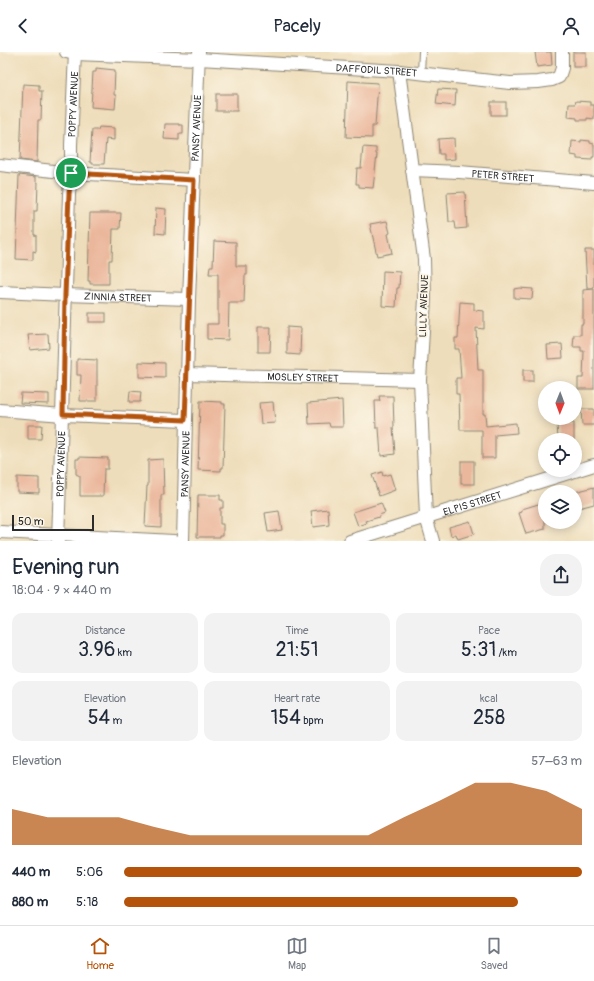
<!DOCTYPE html>
<meta charset="utf-8">
<style>
body{margin:0;font-family:Pangolin,sans-serif;background:#f2f2f3;color:#1f2937;height:100vh;display:flex;flex-direction:column;font-size:15px;white-space:nowrap}
*{box-sizing:border-box;margin:0}
p{font-size:13px;color:#747a83}
.icon{flex:none;width:22px;height:22px;fill:none;stroke:currentColor;stroke-width:2;stroke-linecap:round;stroke-linejoin:round}
.map{position:relative;height:489px;overflow:hidden}
.drawer{display:flex;flex-direction:column;background:#fff;flex:1}
.drawer>*{flex:none}
.needle{width:26px;rotate:181deg}
.controls{position:absolute;left:538px;top:329px;display:grid;gap:8px}
.controls a{display:grid;place-items:center;width:44px;height:44px;border-radius:50%;background:#fff;box-shadow:0 2px 10px #0003;font-size:20px}
.scale{position:absolute;left:12px;bottom:10px;width:82px;box-sizing:border-box;padding-left:4px;border:2px solid #2b2b2b;border-top:0;font-size:11px;line-height:14px;white-space:nowrap;color:#2b2b2b;-webkit-text-stroke:3px #fcf5e5;paint-order:stroke}
.pin{position:absolute;display:grid;place-items:center;width:34px;height:34px;color:#fff;margin:-17px;border:2px solid #fff;border-radius:50%;box-shadow:0 1px 4px #0007}
.round{display:grid;place-items:center;flex:none;width:42px;height:42px;border-radius:16px;background:#f2f2f3}
.overview{display:flex;align-items:center;justify-content:space-between;height:68px;padding:0 12px}
h1{font-size:22px;font-weight:600;line-height:30px}
.metrics{display:grid;grid-template-columns:repeat(3,1fr);gap:6px;height:68px;padding:4px 12px}
.metrics div{display:grid;align-content:center;border-radius:10px;background:#f2f2f3;text-align:center}
.metrics b{font-size:20px;font-weight:600}
.metrics small{font-size:11px;font-weight:400}
.metrics p{font-size:11px}
.chart{height:112px;padding:8px 12px}
.chart p{display:flex;justify-content:space-between}
.chart svg{width:100%;height:72px;margin-top:4px;fill:#b45309;opacity:.7}
ul{padding:0 12px;list-style:none;font-size:13px}
li{display:grid;grid-template-columns:64px 48px 1fr;align-items:center;height:30px}
li i{height:10px;border-radius:5px;background:#b45309}
header{display:flex;justify-content:space-between;align-items:center;height:52px;padding:0 12px;background:#fff;font-size:18px;font-weight:600}
.tab-bar{display:flex;justify-content:space-around;align-items:center;height:56px;border-top:1px solid #e0e1e3;background:#fff;font-size:11px;color:#747a83}
.tab-bar a{display:grid;justify-items:center;gap:2px}
.tab-bar .current{color:#b45309}
.map>svg:first-child{display:block}
.building{fill:#ebb79c}
.lines{fill:none;stroke-linecap:round;stroke-linejoin:round}
.service-casing{stroke:#8c8472;stroke-width:8}
.minor-casing{stroke:#8c8472;stroke-width:14}
.service{stroke:#fff;stroke-width:6}
.minor{stroke:#fff;stroke-width:12}
.route-casing{stroke:#fff;stroke-width:8}
.route{stroke:#b45309;stroke-width:5}
.labels{text-anchor:middle;stroke-width:3.5;stroke-linejoin:round;paint-order:stroke}
.street-label{font-size:10px;fill:#2b2b2b;stroke:#fcf5e5}
</style>
<header><svg class="icon" aria-label="back" viewBox="0 0 24 24"><path d="M15 5l-7 7 7 7"/></svg>Pacely<svg class="icon" aria-label="person" viewBox="0 0 24 24"><circle cx="12" cy="8" r="4"/><path d="M4 21q1-7 8-7t8 7"/></svg></header>
<div class="map">
<svg width="594" height="489" viewBox="0 0 594 489">
<rect width="100%" height="100%" fill="#fcf5e5"/>
<filter id="ink" filterUnits="userSpaceOnUse"><feTurbulence type="fractalNoise" baseFrequency=".025" numOctaves="2"/><feDisplacementMap in="SourceGraphic" scale="8" xChannelSelector="R" yChannelSelector="G"/><feConvolveMatrix kernelMatrix="1 2 1 2 8 2 1 2 1" color-interpolation-filters="sRGB"/></filter>
<filter id="wash" filterUnits="userSpaceOnUse"><feTurbulence type="fractalNoise" baseFrequency=".012" numOctaves="4" result="noise"/><feDisplacementMap in="SourceGraphic" scale="16" xChannelSelector="R" yChannelSelector="G"/><feGaussianBlur stdDeviation="0.9" result="paint"/><feColorMatrix in="noise" values="0 0 0 0 0 0 0 0 0 0 0 0 0 0 0 0 0 1.4 0 .05"/><feComposite in="paint" operator="in"/></filter>
<g filter="url(#wash)">
<rect width="100%" height="100%" fill="#eeddba"/>
<g id="blocks">
<g class="building">
<polygon points="535,0 551,0 552,13 537,15"/>
<rect x="573" y="0" width="13" height="15"/>
<polygon points="96,16 115,18 114,43 116,43 115,57 91,55 93,20 96,20"/>
<polygon points="348,29 378,31 375,74 372,74 372,86 346,85"/>
<polygon points="23,32 39,33 39,39 42,39 41,68 38,68 37,110 20,108"/>
<polygon points="438,37 456,38 455,54 436,52"/>
<rect x="216" y="42" width="21" height="17"/>
<polygon points="576,49 590,50 590,53 594,53 594,67 587,66 587,68 577,68 577,66 568,65 569,52 575,52"/>
<rect x="491" y="50" width="15" height="13"/>
<polygon points="165,72 179,72 179,73 183,73 183,82 179,82 179,88 164,87"/>
<polygon points="99,75 114,76 114,88 106,87 104,112 92,112 92,110 90,110 92,78 98,78"/>
<polygon points="454,86 455,107 444,108 444,102 439,102 438,87"/>
<polygon points="581,88 590,89 590,91 594,92 594,105 592,105 592,108 577,107 577,104 571,103 572,89 581,90"/>
<polygon points="363,95 376,96 376,102 377,102 373,136 359,135 359,132 356,132 357,116 361,116"/>
<polygon points="19,123 36,125 36,130 38,130 37,159 34,159 34,183 36,183 36,200 33,199 33,208 16,207"/>
<polygon points="465,140 467,176 456,177 455,170 449,170 447,141"/>
<polygon points="156,156 166,157 165,182 155,181"/>
<polygon points="90,161 121,161 120,177 113,177 112,208 109,208 109,232 90,232 90,229 88,229"/>
<polygon points="387,169 390,181 388,182 392,201 377,204 370,172"/>
<polygon points="214,189 236,190 236,214 247,214 247,223 245,223 244,251 229,251 228,288 207,287 207,272 218,272 218,222 209,222 210,214 213,214"/>
<polygon points="585,198 594,198 594,236 587,236"/>
<polygon points="383,219 400,220 399,236 397,236 396,255 382,254"/>
<polygon points="519,236 533,237 532,247 514,246 514,237"/>
<polygon points="594,237 594,337 578,337 578,326 583,326 584,299 581,299 581,295 573,295 574,283 581,283 581,272 583,272 583,238"/>
<polygon points="460,250 474,251 474,258 484,259 484,277 476,276 478,318 483,318 483,362 485,362 486,374 516,371 517,381 495,383 495,406 482,406 482,378 460,378 459,342 456,342 456,326 461,326 459,297 455,297 455,286 458,286"/>
<rect x="89" y="261" width="17" height="9"/>
<polygon points="258,275 271,275 270,300 258,300"/>
<polygon points="287,275 301,276 300,303 287,302"/>
<polygon points="48,282 49,296 30,298 28,283"/>
<polygon points="562,292 563,306 548,307 547,293"/>
<polygon points="77,307 97,308 97,349 80,349 81,323 77,323"/>
<polygon points="139,310 165,311 165,326 139,325"/>
<rect x="523" y="318" width="10" height="12"/>
<polygon points="130,339 141,340 140,350 129,350"/>
<polygon points="21,341 49,342 49,352 20,351"/>
<polygon points="379,344 393,344 394,375 393,375 395,402 381,404 379,376 376,376 375,349 380,349"/>
<polygon points="342,348 343,375 330,375 329,371 309,372 308,351"/>
<polygon points="200,349 222,350 222,352 225,352 223,416 221,416 221,419 198,418"/>
<polygon points="273,350 275,371 261,372 259,351"/>
<polygon points="581,357 594,357 594,373 582,373"/>
<polygon points="557,371 574,371 574,388 558,388"/>
<polygon points="28,373 42,373 41,387 28,387"/>
<polygon points="79,405 108,406 108,417 104,417 103,444 80,444 80,424 76,422 76,407 79,407"/>
<polygon points="163,407 164,443 161,443 161,475 145,474 147,434 148,434 148,408"/>
<rect x="461" y="409" width="13" height="23"/>
<polygon points="382,420 383,424 390,422 395,438 379,444 372,423"/>
<polygon points="17,425 39,426 39,441 17,440"/>
<polygon points="594,435 594,452 575,457 575,440"/>
<polygon points="198,443 220,443 220,448 223,448 223,456 220,456 220,472 223,472 223,483 220,483 220,485 197,485"/>
<polygon points="545,450 545,477 526,482 519,461 522,460 522,457"/>
<polygon points="381,451 385,461 379,463 379,465 366,469 367,471 358,474 353,460"/>
<polygon points="328,457 329,473 313,475 311,459"/>
<polygon points="279,459 282,478 268,480 265,461"/>
<polygon points="470,469 474,482 458,487 456,482 451,484 449,475"/>
</g>
</g>
</g>
<g filter="url(#ink)">
<use href="#blocks" fill-opacity="0" stroke="#8c8472" stroke-width="1"/>
<g class="lines">
<defs>
<polyline id="service" points="421,21 422,0"/>
<g id="minor">
<path id="s1" d="M66,0L75,2L199,7L399,19L510,31L538,30L552,28L559,25L562,16V0"/>
<polyline points="399,19 424,207 425,247 420,328 426,465 433,489"/>
<polyline points="0,113 71,121 194,128"/>
<path id="s2" d="M412,118L459,120L594,131"/>
<path id="s3" d="M0,240L65,243L189,247"/>
<path id="s4" d="M186,322L420,328"/>
<polyline points="0,358 63,363 185,368"/>
<polyline points="0,480 174,489"/>
<path id="s5" d="M58,489L69,142L71,121V93L75,0"/>
<path id="s6" d="M183,489L189,247L199,0"/>
<path id="s7" d="M350,489L594,413"/>
</g>
</defs>
<use href="#service" class="service-casing"/>
<use href="#minor" class="minor-casing"/>
<use href="#service" class="service"/>
<use href="#minor" class="minor"/>
</g>
</g>
<g class="lines" filter="url(#ink)">
<defs>
<polygon id="route" points="71,121 194,128 185,368 63,362 65,243 69,142"/>
</defs>
<use href="#route" class="route-casing"/>
<use href="#route" class="route"/>
</g>
<g class="labels">
<g class="street-label">
<text dy="4" stroke="none"><textPath href="#s1" startOffset="311">DAFFODIL STREET</textPath></text>
<text dy="4" stroke="none"><textPath href="#s5" startOffset="437">POPPY AVENUE</textPath></text>
<text dy="4" stroke="none"><textPath href="#s6" startOffset="413">PANSY AVENUE</textPath></text>
<text dy="4" stroke="none"><textPath href="#s2" startOffset="91">PETER STREET</textPath></text>
<text dy="4" stroke="none"><textPath href="#s3" startOffset="118">ZINNIA STREET</textPath></text>
<text transform="translate(423 254) rotate(-88)" y="4">LILLY AVENUE</text>
<text dy="4" stroke="none"><textPath href="#s4" startOffset="117">MOSLEY STREET</textPath></text>
<text dy="4" stroke="none"><textPath href="#s5" startOffset="77">POPPY AVENUE</textPath></text>
<text dy="4" stroke="none"><textPath href="#s6" startOffset="77">PANSY AVENUE</textPath></text>
<text dy="4" stroke="none"><textPath href="#s7" startOffset="128">ELPIS STREET</textPath></text>
</g>
</g>
</svg>
<div class="controls">
<a><svg class="needle" viewBox="-14 -14 28 28"><path d="M0-13l5 13h-10z" fill="#e53935"/><path d="M0 13l5-13h-10z" fill="#747a83"/></svg></a>
<a><svg class="icon" aria-label="locate" viewBox="0 0 24 24"><circle cx="12" cy="12" r="6"/><path d="M12 2v4M12 18v4M2 12h4M18 12h4"/></svg></a>
<a><svg class="icon" aria-label="layers" viewBox="0 0 24 24"><path d="M12 4l9 5-9 5-9-5zM3 14l9 5 9-5"/></svg></a>
</div>
<div class="scale">50 m</div>
<div class="pin" style="left:71px;top:121px;background:#1e9e55"><svg class="icon" aria-label="arrive" viewBox="0 0 24 24"><path d="M6 21V4h12l-3 4 3 4H6"/></svg></div>
</div>
<section class="drawer">
<div class="overview"><div><h1>Evening run</h1><p>18:04 · 9 × 440 m</p></div><a class="round"><svg class="icon" aria-label="share" viewBox="0 0 24 24"><path d="M12 15V3M7 8l5-5 5 5M5 13v7h14v-7"/></svg></a></div>
<div class="metrics">
<div><p>Distance</p><b>3.96<small> km</small></b></div>
<div><p>Time</p><b>21:51</b></div>
<div><p>Pace</p><b>5:31<small> /km</small></b></div>
</div>
<div class="metrics">
<div><p>Elevation</p><b>54<small> m</small></b></div>
<div><p>Heart rate</p><b>154<small> bpm</small></b></div>
<div><p>kcal</p><b>258</b></div>
</div>
<div class="chart"><p><span>Elevation</span>57–63 m</p>
<svg viewBox="0 0 160 44" preserveAspectRatio="none"><path d="M0 44V22L10 27L20 27L30 27L40 33L50 38L60 38L70 38L80 38L90 38L100 38L110 27L120 17L130 6L140 6L150 11L160 22V44z"/></svg>
</div>
<ul>
<li><b>440 m</b>5:06<i style="width:100%"></i></li>
<li><b>880 m</b>5:18<i style="width:86%"></i></li>
</ul>
</section>
<nav class="tab-bar">
<a class="current"><svg class="icon" aria-label="home" viewBox="0 0 24 24"><path d="M3 11l9-7 9 7M6 9v11h12V9"/></svg>Home</a>
<a><svg class="icon" aria-label="map" viewBox="0 0 24 24"><path d="M3 6l6-2 6 2 6-2v14l-6 2-6-2-6 2zM9 4v14M15 6v14"/></svg>Map</a>
<a><svg class="icon" aria-label="saved" viewBox="0 0 24 24"><path d="M7 4h10v16l-5-4-5 4z"/></svg>Saved</a>
</nav>
